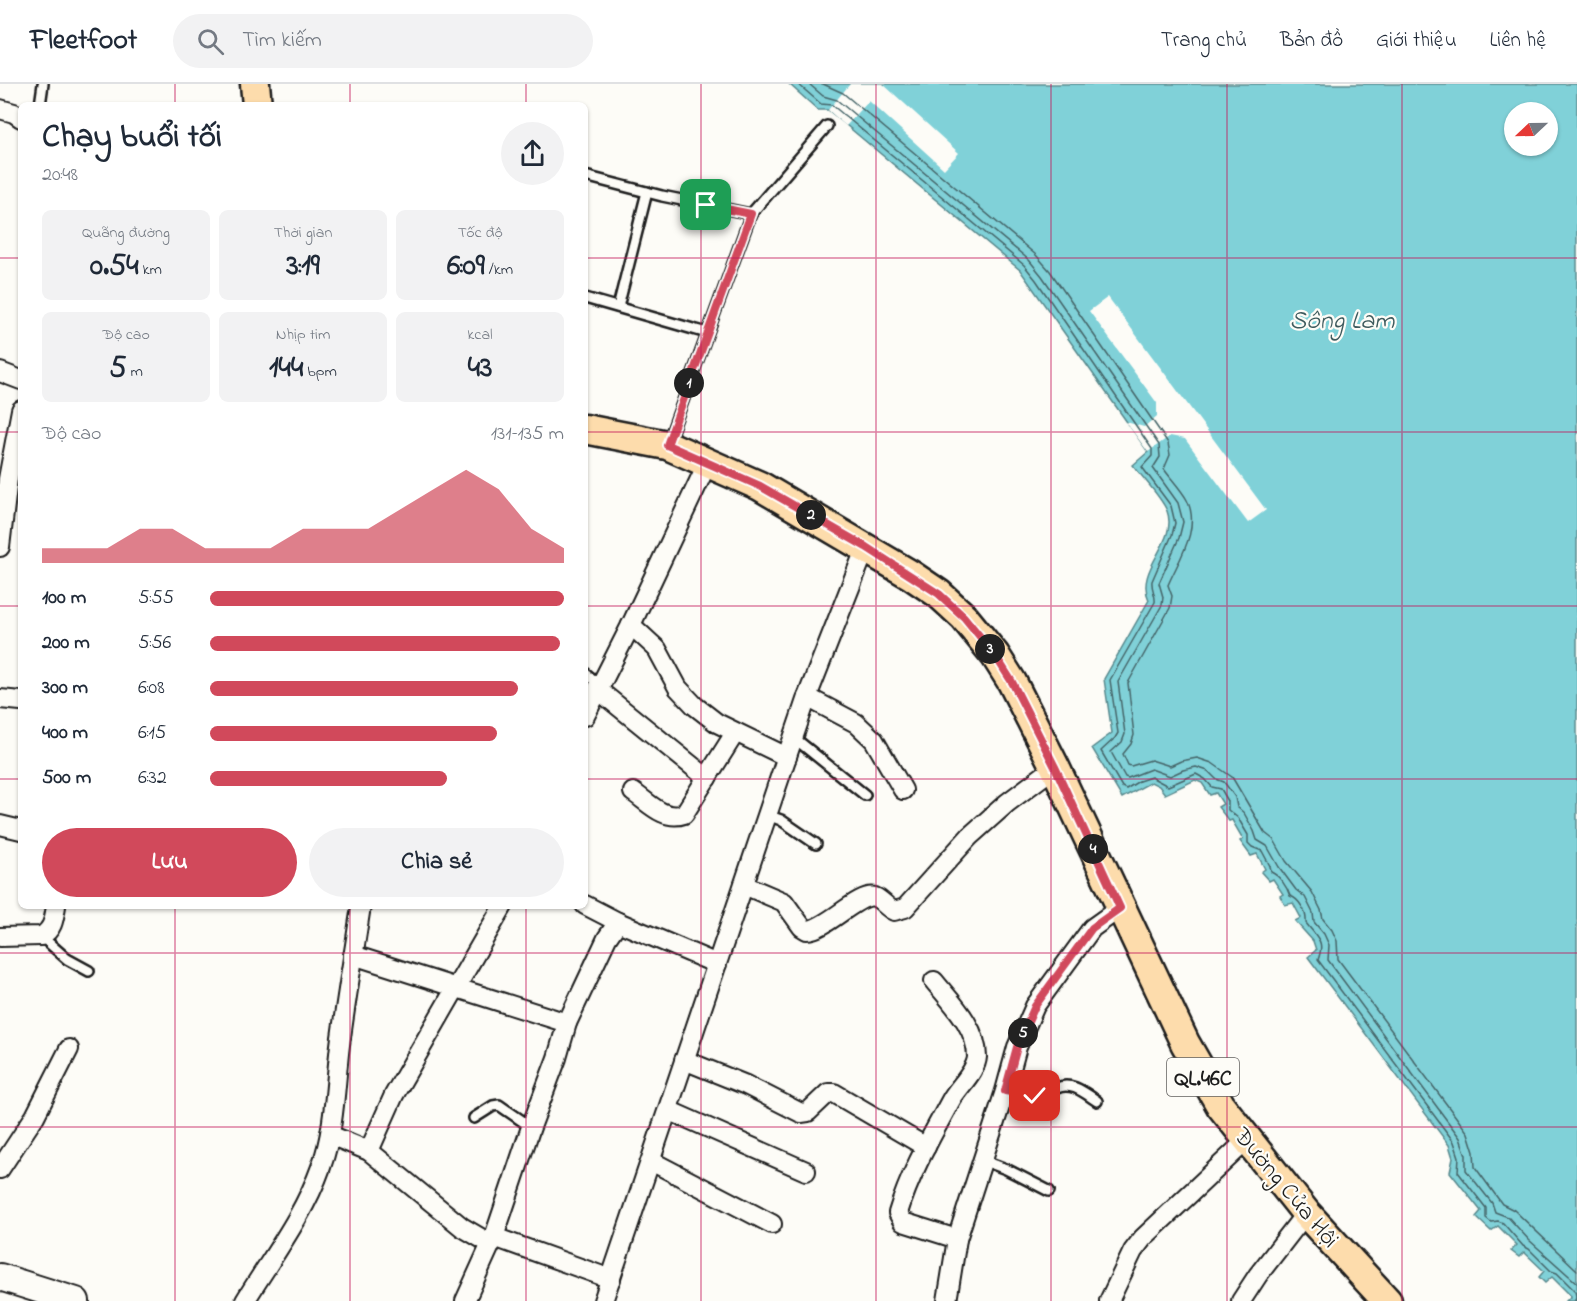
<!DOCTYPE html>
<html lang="vi">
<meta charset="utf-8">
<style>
body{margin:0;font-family:"Indie Flower",sans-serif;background:#f2f2f3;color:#1f2937;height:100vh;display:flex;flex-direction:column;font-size:22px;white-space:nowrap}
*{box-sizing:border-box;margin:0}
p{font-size:20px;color:#747a83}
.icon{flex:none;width:33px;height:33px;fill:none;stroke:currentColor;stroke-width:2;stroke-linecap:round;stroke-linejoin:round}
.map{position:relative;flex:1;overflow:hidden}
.side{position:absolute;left:18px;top:18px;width:570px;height:807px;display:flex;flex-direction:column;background:#fff;border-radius:9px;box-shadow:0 2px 4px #0004}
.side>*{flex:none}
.needle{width:39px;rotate:248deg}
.buttons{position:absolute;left:1504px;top:18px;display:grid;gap:12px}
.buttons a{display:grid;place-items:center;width:54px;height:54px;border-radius:50%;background:#fff;box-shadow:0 2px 4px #0004;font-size:30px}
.pin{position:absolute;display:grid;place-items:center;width:51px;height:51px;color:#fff;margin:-26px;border-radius:12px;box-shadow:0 3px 9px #0006}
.km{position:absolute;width:30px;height:30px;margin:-15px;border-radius:50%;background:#222;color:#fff;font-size:16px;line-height:30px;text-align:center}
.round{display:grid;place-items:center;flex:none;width:63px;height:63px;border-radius:32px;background:#f2f2f3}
.summary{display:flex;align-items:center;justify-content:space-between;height:102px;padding:0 24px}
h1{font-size:33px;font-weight:700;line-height:45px}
.stats{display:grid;grid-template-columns:repeat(3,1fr);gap:9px;height:102px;padding:6px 24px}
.stats div{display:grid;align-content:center;border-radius:9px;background:#f2f2f3;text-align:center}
.stats b{font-size:30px;font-weight:700}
.stats small{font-size:16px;font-weight:400}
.stats p{font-size:16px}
.chart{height:168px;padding:12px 24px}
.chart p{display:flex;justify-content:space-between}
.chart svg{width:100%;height:108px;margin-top:6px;fill:#d1495b;opacity:.7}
.cta{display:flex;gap:12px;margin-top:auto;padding:12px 24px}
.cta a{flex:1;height:69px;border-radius:36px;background:#d1495b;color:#fff;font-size:24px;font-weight:700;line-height:69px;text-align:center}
.cta a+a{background:#f2f2f3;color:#1f2937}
ul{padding:0 24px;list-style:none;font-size:20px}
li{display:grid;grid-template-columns:96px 72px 1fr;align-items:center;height:45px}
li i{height:15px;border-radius:8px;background:#d1495b}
header{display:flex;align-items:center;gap:36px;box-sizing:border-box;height:84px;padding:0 30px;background:#fff;border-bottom:2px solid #e0e1e3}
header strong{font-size:28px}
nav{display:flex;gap:33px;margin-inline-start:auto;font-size:21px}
.search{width:420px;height:54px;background:#f2f2f3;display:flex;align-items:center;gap:15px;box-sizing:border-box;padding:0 21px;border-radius:33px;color:#747a83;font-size:22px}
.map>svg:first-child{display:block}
.water{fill:#80d1d8;stroke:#58898d;stroke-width:1.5;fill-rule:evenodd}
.pier{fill:#fdfcf7}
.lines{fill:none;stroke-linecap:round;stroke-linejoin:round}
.shore{stroke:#446467;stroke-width:1.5}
.lane-casing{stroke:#1c1c1c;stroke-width:14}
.street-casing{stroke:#1c1c1c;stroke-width:22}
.secondary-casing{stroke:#1c1c1c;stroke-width:30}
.primary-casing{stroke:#1c1c1c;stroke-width:33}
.lane{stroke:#fdfcf7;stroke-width:9}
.street{stroke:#fdfcf7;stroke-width:18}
.secondary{stroke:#fdfcf7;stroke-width:26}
.primary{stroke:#fddcac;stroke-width:28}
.route-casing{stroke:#fff;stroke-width:12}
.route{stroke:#d1495b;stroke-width:8}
.grid{fill:none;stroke:#c2185b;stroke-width:1.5;stroke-opacity:0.55}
.labels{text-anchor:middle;stroke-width:4.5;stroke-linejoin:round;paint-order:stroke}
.shield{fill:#fdfcf7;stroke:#605f5e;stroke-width:1.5}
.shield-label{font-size:22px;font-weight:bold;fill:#1c1c1c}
.street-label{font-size:24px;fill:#1c1c1c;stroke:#fdfcf7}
.water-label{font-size:26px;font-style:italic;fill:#3f5b5e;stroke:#fdfcf7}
</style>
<header>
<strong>Fleetfoot</strong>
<div class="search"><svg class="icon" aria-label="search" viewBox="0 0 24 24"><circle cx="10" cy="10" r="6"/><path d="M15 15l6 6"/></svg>Tìm kiếm</div>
<nav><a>Trang chủ</a><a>Bản đồ</a><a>Giới thiệu</a><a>Liên hệ</a></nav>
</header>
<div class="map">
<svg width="1577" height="1217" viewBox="0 0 1577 1217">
<rect width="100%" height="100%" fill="#fdfcf7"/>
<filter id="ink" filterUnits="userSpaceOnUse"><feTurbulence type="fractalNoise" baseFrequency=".0167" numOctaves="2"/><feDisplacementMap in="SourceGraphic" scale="12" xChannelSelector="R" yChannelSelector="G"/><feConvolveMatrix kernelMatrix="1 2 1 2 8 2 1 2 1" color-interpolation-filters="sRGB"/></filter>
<g filter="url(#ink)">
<path class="water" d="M789,0H1577V1217H1566L1571,1212L1552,1193L1545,1199L1539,1193L1544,1187L1524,1168L1519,1173L1511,1167L1517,1161L1498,1142L1491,1147L1476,1133L1481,1127L1450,1088L1453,1074L1449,1061L1308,873L1316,866L1313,857L1295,837L1301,834L1293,819L1285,821L1280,812L1283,810L1273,795L1269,797L1261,788L1265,785L1257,770L1251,772L1240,757L1243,755L1232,736L1229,737L1218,723L1223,720L1216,709L1210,711L1202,699L1195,696L1165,710L1159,702L1151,698L1122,714L1092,664L1112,649L1104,595L1149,516C1134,485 1179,458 1167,427C1162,414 1142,393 1133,381L1148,368L1020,186L828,26H818ZM1515,28H1548V62H1515Z"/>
<g class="pier">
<polygon points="850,0 883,0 959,69 944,85 869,17 846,42 828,26"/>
<polygon points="1108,213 1266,426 1248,439 1185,355 1170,352 1148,368 1126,338 1144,343 1157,332 1157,319 1089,227"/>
</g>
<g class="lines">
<g class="shore">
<path d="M798,0L821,20L832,21L1024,181L1036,196L1152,365V372L1142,383L1171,422L1175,439L1172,451L1152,497C1151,505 1156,511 1155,518L1110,596L1118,649L1115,654L1101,667L1122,703L1126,705L1139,697L1151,693L1168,702L1196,690L1205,695L1212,703L1221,705L1228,717V726L1238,734L1248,751V759L1252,763L1262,767L1270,782L1271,788C1280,792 1287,803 1290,812C1300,815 1307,829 1306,839C1318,855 1325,857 1318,876L1454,1058L1459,1073L1458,1088L1486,1124V1134L1491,1138L1498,1137L1503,1139L1523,1162L1529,1165L1551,1187L1557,1189L1575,1207L1576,1212L1575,1217"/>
<polyline points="809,0 823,12 837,16 1029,176 1042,192 1159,361 1160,373 1153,384 1178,419 1183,438 1179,454 1159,499 1163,513 1162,521 1118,598 1125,650 1122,658 1111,668 1125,693 1128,694 1151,685 1170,692 1183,686 1196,683 1208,687 1216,695 1224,698 1235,713 1237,723 1244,729 1254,747 1257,756 1267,762 1279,783 1296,806 1305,813 1313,829 1314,838 1324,850 1329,861 1328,876 1460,1054 1466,1071 1466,1086 1492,1119 1495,1128 1508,1133 1529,1156 1577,1199"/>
<path d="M823,0L843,9L1036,171L1050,187L1168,359L1170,371L1164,385C1171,395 1181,405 1187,416C1201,445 1179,475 1168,501L1172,512L1170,524L1128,599L1134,651L1131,660L1123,670L1128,681L1131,682L1151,676L1170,682L1181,677L1197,674L1212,679L1232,693L1265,749L1274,756L1286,777L1312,808L1321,826L1323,835L1332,846L1337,857L1338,875L1468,1049L1474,1068L1475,1083L1502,1120L1514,1126L1577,1186"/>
</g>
<defs>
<g id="lane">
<polyline points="40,21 43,0"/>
<polyline points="585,92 662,112 751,130"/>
<polyline points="585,214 707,249"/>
<polyline points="618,223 647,108"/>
<polyline points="668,358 751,130 827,42"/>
<polyline points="585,589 600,601"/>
<polyline points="793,653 865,711"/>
<polyline points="767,731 781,736 816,760"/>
<polyline points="41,852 67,875 89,887"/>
<path d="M1005,1007C1015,1009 1028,1013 1039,1012C1046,1011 1050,1008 1057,1004C1071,997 1085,1009 1097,1017"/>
<polyline points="474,1034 493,1022 499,1021 531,1043"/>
<polyline points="982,1076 1006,1085 1049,1107"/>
</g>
<g id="street">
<polyline points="0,25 14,29 21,34"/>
<polyline points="0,288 21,296"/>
<polyline points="0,463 8,395 21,326"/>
<polyline points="631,541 657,565 678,604 695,622 717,639 787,673"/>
<polyline points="597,605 707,694"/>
<polyline points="807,613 856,639 874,656 903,706"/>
<polyline points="0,615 21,617"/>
<polyline points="585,632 631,541 708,378"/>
<path d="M633,708C649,719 664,737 684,730L735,649"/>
<polyline points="0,741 21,746"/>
<path d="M744,801L784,818L802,843L807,846C826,846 859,808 875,813C882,816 887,824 894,827L905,824L970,752L1007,719L1055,683"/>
<polyline points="585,821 618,838 717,880"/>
<path d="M0,853L41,852C53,846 54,835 56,822"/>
<polyline points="353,871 567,939"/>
<path d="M934,897C951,918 977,943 977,973C976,988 958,1003 951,1016C931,1053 910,1089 898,1129L903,1138L957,1155"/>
<polyline points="684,976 746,1001 801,1029 808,1028 828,1009 834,1009 926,1063"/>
<polyline points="668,1026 806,1087"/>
<polyline points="330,1051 369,1067 462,1143 491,1160"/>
<polyline points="369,1067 394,1011 503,822"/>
<polyline points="651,1077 772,1140"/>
<polyline points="0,1085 35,1032 69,965"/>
<polyline points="494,1153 611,1195"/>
<path d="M245,1217C272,1173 304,1131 321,1083C335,1045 335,1001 340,961C346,915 354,869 361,822"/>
<polyline points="465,1217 494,1153 531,1043 557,974 567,939 607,854 618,838"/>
<polyline points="603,1217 807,613 866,463"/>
<polyline points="947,1217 957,1155 1005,1007 1017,963 1035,922 1092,844 1120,824"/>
<polyline points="1109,1217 1133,1167 1143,1154 1247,1056"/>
<polyline points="1241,1217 1258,1191 1306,1129"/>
</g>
<polyline id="secondary" points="0,1193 76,1217"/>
<g id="primary">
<polyline points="255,0 257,21"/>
<polyline points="585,345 667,361 760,402 911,491 939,510 964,533 995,571 1012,598 1055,683 1185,959 1221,1022 1306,1129 1387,1217"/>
</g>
</defs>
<use href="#lane" class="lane-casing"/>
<use href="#street" class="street-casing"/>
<use href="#secondary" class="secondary-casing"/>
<use href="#primary" class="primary-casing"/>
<use href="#lane" class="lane"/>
<use href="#street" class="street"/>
<use href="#secondary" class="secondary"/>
<use href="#primary" class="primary"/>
</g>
</g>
<g class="lines" filter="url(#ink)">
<defs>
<polyline id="route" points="706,121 751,130 667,361 760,402 866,463 939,510 964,533 995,571 1012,598 1055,683 1120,824 1092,844 1035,922 1017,963 1005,1007 1035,1012"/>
</defs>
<use href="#route" class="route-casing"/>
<use href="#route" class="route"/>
</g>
<path class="grid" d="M175,0V21M350,0V21M526,0V21M701,0V1217M876,0V1217M1051,0V1217M1227,0V1217M1402,0V1217M0,174H21M585,174H1577M0,348H21M585,348H1577M0,522H21M585,522H1577M0,695H21M585,695H1577M175,822V1217M350,822V1217M526,822V1217M0,869H1577M0,1043H1577"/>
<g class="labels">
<rect class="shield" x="1167" y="974" width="72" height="38" rx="4.5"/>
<g class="shield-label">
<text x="1203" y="1001">QL.46C</text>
</g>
<g class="street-label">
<text transform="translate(1287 1103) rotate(50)" y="8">Đường Cửa Hội</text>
</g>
<g class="water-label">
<text x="1342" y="244">Sông Lam</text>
</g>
</g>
</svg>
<div class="buttons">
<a><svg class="needle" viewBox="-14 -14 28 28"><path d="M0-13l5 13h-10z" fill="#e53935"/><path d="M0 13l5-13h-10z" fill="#747a83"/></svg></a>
</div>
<div class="pin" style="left:706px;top:121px;background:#1e9e55"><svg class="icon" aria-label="arrive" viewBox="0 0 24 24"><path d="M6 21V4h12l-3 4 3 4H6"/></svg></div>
<div class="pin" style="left:1035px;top:1012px;background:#d93025"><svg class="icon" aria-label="check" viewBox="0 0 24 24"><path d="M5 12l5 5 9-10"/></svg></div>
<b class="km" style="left:689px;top:299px">1</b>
<b class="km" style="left:811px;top:431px">2</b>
<b class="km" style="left:990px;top:565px">3</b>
<b class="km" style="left:1093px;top:765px">4</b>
<b class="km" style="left:1023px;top:949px">5</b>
<section class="side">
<div class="summary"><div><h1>Chạy buổi tối</h1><p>20:48</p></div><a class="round"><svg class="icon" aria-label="share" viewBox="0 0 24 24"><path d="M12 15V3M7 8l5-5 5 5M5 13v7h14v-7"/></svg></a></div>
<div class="stats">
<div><p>Quãng đường</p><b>0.54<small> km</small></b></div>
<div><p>Thời gian</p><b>3:19</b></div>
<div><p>Tốc độ</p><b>6:09<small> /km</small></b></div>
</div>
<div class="stats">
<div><p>Độ cao</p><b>5<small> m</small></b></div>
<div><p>Nhịp tim</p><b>144<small> bpm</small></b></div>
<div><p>kcal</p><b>43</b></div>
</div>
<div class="chart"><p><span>Độ cao</span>131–135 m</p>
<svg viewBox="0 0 160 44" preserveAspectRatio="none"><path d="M0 44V38L10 38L20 38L30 30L40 30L50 38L60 38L70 38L80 30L90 30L100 30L110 22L120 14L130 6L140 14L150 30L160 38V44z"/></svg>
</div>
<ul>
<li><b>100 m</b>5:55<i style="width:100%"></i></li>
<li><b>200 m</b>5:56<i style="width:99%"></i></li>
<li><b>300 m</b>6:08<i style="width:87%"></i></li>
<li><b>400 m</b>6:15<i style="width:81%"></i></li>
<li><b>500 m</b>6:32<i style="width:67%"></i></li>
</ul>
<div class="cta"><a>Lưu</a><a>Chia sẻ</a></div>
</section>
</div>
